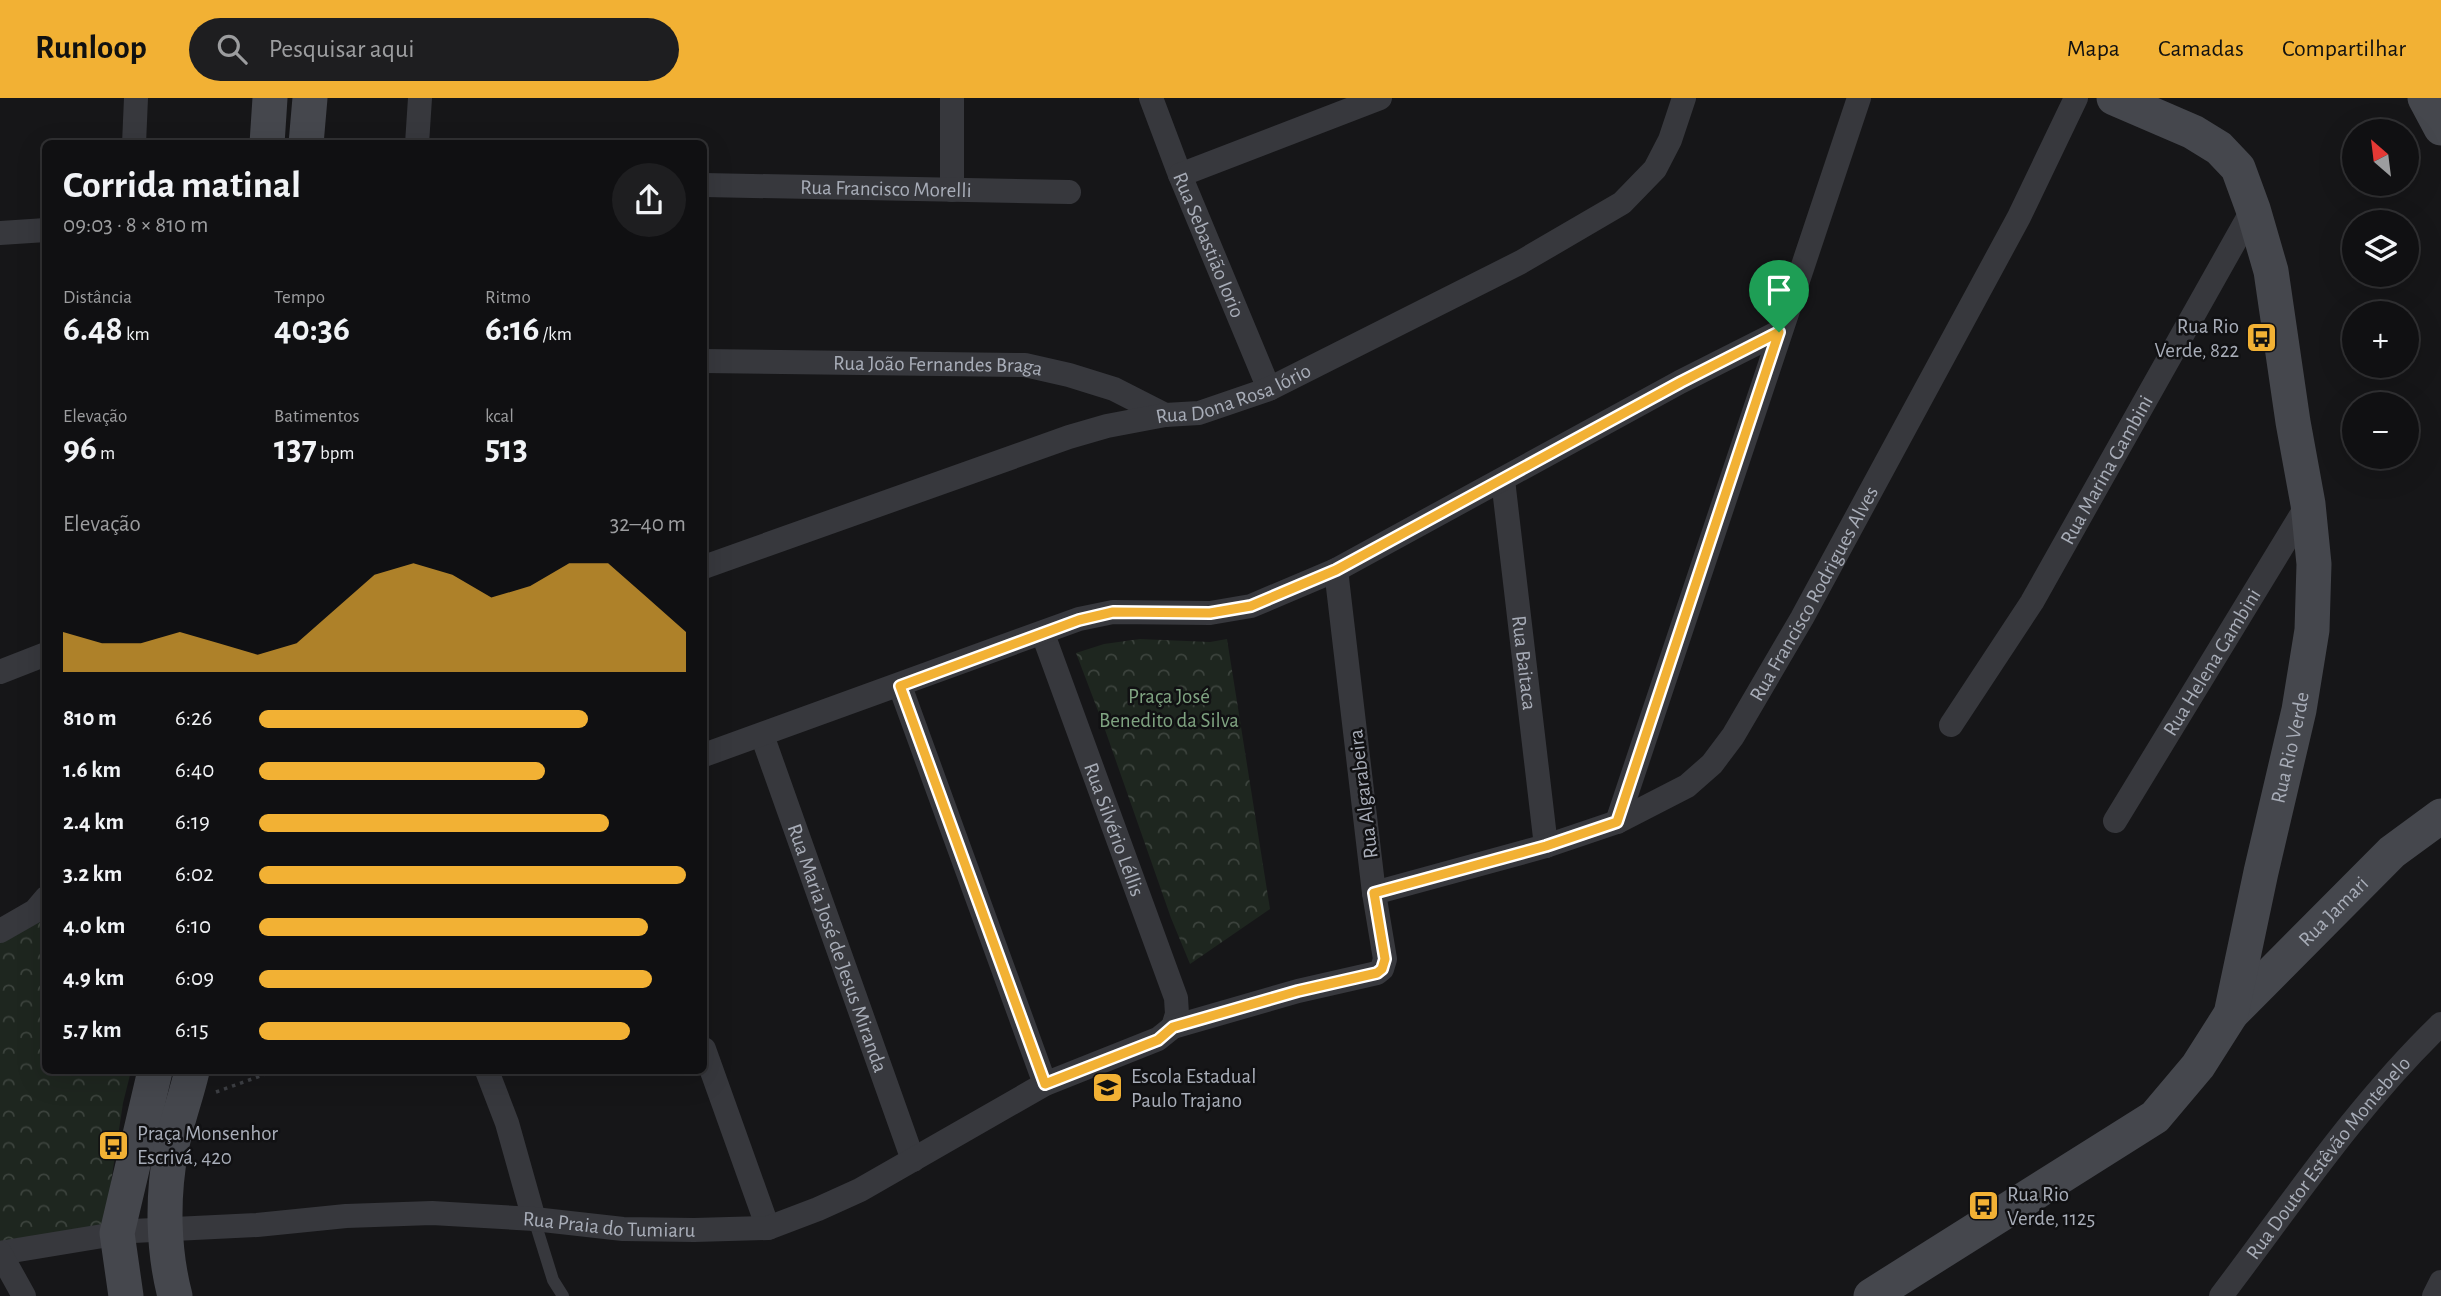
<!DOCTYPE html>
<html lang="pt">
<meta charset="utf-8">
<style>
body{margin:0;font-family:"Alegreya Sans",sans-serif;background:#1e1e20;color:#f1f3f6;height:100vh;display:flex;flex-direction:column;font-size:26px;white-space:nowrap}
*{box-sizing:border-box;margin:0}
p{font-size:23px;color:#9c9d9f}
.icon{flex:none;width:38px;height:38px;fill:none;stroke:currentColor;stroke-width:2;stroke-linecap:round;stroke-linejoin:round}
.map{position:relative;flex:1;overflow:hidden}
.panel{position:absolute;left:42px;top:42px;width:665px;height:934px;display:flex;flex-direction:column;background:#101012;border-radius:10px;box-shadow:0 7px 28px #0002,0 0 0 2px #303032}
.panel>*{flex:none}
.needle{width:46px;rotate:332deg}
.buttons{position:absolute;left:2342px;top:21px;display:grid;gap:14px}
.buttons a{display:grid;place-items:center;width:77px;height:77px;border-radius:50%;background:#101012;box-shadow:0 7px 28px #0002,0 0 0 2px #303032;font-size:35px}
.pin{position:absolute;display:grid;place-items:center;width:60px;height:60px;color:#fff;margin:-72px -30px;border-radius:50% 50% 50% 0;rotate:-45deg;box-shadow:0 0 7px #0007}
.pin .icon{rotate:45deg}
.round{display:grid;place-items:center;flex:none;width:74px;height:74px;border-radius:37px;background:#1e1e20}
.headline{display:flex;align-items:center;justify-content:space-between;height:119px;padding:0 21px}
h1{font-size:38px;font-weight:600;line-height:52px}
.figures{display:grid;grid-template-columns:repeat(3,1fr);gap:10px;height:119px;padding:7px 21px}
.figures div{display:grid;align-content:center}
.figures b{font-size:35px;font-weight:600}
.figures small{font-size:19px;font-weight:400}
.figures p{font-size:19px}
.chart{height:196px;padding:14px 21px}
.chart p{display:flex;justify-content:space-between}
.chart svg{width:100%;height:126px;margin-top:7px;fill:#f2b134;opacity:.7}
ul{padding:0 21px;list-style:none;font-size:23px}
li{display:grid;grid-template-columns:112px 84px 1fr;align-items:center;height:52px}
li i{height:18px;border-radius:9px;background:#f2b134}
header{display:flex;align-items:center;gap:42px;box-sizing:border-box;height:98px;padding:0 35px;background:#f2b134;color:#111}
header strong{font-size:33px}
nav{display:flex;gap:38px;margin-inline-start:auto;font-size:24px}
.search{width:490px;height:63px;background:#1e1e20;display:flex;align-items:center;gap:18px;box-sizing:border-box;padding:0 24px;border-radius:38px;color:#9c9d9f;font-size:26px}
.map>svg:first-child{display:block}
.park{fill:url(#park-crowns)}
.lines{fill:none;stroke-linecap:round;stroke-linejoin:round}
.path{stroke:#3d3f44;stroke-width:3.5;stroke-dasharray:3.5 5;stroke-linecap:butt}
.lane{stroke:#37383d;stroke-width:12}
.street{stroke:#37383d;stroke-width:24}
.secondary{stroke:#45474d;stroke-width:35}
.route-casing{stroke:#fff;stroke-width:14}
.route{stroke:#f2b134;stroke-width:9}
.labels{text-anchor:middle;stroke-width:5;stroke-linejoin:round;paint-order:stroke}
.street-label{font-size:21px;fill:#a8adb8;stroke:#111113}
.poi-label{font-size:21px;fill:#a8adb8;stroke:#111113;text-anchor:start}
.park-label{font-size:21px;fill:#7fa381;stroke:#111113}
</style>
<header>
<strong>Runloop</strong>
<div class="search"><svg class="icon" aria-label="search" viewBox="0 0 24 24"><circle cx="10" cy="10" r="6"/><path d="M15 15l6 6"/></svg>Pesquisar aqui</div>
<nav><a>Mapa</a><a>Camadas</a><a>Compartilhar</a></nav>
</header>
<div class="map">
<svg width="2441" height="1198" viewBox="0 0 2441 1198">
<defs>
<pattern id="park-crowns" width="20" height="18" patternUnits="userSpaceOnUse" patternTransform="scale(1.75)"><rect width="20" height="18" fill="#1e261f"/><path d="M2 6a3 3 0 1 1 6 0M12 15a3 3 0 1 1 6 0" fill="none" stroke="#3c433d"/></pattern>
</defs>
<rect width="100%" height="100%" fill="#161618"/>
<g class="park">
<polygon points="1140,541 1210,544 1227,541 1270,811 1190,866 1171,820 1103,626 1076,555 1104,546"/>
<polygon points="45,816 46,973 131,973 123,1005 104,1131 0,1150 0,840"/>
</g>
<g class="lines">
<polyline class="path" points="216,994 274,973"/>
<polyline class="lane" points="534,1121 553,1182 563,1198"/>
<g class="street">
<polyline points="952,0 952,92"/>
<path id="s1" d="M1151,0L1180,77L1269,291"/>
<polyline points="134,46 136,0"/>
<polyline points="417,46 420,0"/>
<polyline points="1180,77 1380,0"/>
<path id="s2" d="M704,87L1069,94"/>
<polyline points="0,135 46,132"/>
<path id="s3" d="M704,263L1025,267L1069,277L1114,291L1165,317"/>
<path id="s4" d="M1503,382L1546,748"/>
<path id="s5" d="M704,469L1069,339L1107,328L1165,317L1199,315L1269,291L1521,164L1622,105L1655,71L1670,42L1684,0"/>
<path id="s6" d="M1043,536L1176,900L1177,916L1173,929"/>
<polyline points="0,574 46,556"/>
<polyline points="900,588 1045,986"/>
<path id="s7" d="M1951,627L2032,504L2253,111"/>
<path id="s8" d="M762,637L913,1062"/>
<polyline points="704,657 1079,521 1113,514 1210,515 1251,508 1336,472 1680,284 1779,234"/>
<path id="s9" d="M2115,723L2308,406"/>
<polyline points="1617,724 1859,0"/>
<path id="s10" d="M1374,795L1546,748L1617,724L1687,688L1712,666L1733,638L1802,520L2019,119L2076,0"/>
<polyline points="0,833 35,813 46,800"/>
<polyline points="704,951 768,1130"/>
<polyline points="487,973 507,1025 534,1121"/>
<path id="s11" d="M0,1155L133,1133L257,1127L346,1118L432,1115L534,1121L623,1131L694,1132L768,1130L818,1111L860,1092L1045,986L1158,941L1173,929L1298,893L1377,875L1382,871L1385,861L1374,795L1336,472"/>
<polyline points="0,1155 24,1198"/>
<path id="s12" d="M2221,1198C2291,1106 2357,1007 2441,926"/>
<polyline points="2434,1198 2441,1184"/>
</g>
<g class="secondary">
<polyline points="2425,0 2441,30"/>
<polyline points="267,46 270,0"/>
<polyline points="306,46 310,0"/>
<path id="s13" d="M2231,916L2392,754L2441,718"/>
<polyline points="126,1198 117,1135 155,973"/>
<path d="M175,1198C163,1152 162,1099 171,1052C176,1025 186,999 192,973"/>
<path id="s14" d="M1871,1198L2155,1019L2198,968L2231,916L2261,774L2299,612L2312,532L2314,466L2308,406L2293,324L2271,173L2253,111L2238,70L2219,50L2193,34L2114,0"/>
</g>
</g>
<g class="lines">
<defs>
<polygon id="route" points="1779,234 1617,724 1546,748 1374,795 1385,861 1382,871 1377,875 1298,893 1173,929 1158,942 1045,986 900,588 1079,522 1113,514 1210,515 1251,508 1336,472 1681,284"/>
</defs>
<use href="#route" class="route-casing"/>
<use href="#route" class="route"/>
</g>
<defs>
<symbol id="bus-square" viewBox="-11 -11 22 22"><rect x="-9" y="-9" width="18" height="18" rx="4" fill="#f2b134" stroke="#111113"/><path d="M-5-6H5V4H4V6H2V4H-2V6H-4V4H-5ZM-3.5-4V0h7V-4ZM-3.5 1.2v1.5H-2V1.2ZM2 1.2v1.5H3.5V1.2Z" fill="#111"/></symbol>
<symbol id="school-square" viewBox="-11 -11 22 22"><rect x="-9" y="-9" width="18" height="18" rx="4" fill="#f2b134" stroke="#111113"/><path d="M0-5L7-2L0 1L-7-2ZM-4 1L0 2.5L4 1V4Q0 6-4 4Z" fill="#111"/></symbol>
</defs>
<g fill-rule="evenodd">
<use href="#bus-square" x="2244" y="222" width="35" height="35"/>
<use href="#school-square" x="1090" y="972" width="35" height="35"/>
<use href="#bus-square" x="96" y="1030" width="35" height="35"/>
<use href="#bus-square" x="1966" y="1090" width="35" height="35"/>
</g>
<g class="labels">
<g class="street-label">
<text dy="7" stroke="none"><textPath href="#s2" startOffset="182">Rua Francisco Morelli</textPath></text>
<text dy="7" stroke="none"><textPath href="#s1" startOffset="158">Rua Sebastião Iorio</textPath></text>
<text dy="7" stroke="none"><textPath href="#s3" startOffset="234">Rua João Fernandes Braga</textPath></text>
<text dy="7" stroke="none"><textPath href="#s5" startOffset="558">Rua Dona Rosa Iório</textPath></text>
<text dy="7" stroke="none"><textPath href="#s7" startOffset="299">Rua Marina Gambini</textPath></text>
<text dy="7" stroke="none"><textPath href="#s10" startOffset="564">Rua Francisco Rodrigues Alves</textPath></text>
<text dy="7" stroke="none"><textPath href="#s4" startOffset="184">Rua Baitaca</textPath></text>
<text dy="7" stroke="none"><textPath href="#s9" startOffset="186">Rua Helena Gambini</textPath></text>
<text dy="7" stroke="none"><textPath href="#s14" startOffset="737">Rua Rio Verde</textPath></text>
<text transform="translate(1363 696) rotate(-97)" y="7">Rua Algarabeira</text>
<text dy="7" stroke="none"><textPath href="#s6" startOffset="208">Rua Silvério Léllis</textPath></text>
<text dy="7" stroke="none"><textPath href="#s13" startOffset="145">Rua Jamari</textPath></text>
<text dy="7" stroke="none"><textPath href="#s8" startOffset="226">Rua Maria José de Jesus Miranda</textPath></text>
<text dy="7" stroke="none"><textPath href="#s12" startOffset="175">Rua Doutor Estêvão Montebelo</textPath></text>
<text dy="7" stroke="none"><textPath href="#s11" startOffset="612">Rua Praia do Tumiaru</textPath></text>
</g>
<g class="poi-label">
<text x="2239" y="235" text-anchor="end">Rua Rio<tspan x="2239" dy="24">Verde, 822</tspan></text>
<text x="1131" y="985">Escola Estadual<tspan x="1131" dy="24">Paulo Trajano</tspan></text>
<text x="137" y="1042">Praça Monsenhor<tspan x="137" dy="24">Escrivá, 420</tspan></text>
<text x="2007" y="1103">Rua Rio<tspan x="2007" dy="24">Verde, 1125</tspan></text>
</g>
<g class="park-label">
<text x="1169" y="605">Praça José<tspan x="1169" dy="24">Benedito da Silva</tspan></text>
</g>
</g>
</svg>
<div class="buttons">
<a><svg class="needle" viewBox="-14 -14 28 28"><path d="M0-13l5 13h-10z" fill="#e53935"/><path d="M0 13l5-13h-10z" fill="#9c9d9f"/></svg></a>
<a><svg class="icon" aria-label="layers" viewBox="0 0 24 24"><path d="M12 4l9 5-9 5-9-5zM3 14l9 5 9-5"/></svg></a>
<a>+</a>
<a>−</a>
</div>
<div class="pin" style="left:1779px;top:234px;background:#1e9e55"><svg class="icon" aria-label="arrive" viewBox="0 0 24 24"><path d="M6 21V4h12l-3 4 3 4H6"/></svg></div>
<section class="panel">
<div class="headline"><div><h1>Corrida matinal</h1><p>09:03 · 8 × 810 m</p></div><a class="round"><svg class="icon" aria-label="share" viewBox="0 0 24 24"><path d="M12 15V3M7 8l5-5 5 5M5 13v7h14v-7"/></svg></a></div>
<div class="figures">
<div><p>Distância</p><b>6.48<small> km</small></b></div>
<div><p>Tempo</p><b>40:36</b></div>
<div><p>Ritmo</p><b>6:16<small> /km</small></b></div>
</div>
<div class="figures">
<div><p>Elevação</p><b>96<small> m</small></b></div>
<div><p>Batimentos</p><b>137<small> bpm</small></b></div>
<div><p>kcal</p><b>513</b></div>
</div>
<div class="chart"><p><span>Elevação</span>32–40 m</p>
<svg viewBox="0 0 160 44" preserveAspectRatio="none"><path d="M0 44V30L10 34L20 34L30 30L40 34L50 38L60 34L70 22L80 10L90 6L100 10L110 18L120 14L130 6L140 6L150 18L160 30V44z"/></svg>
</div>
<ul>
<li><b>810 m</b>6:26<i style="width:77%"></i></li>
<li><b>1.6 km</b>6:40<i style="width:67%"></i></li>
<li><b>2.4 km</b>6:19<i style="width:82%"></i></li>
<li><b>3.2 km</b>6:02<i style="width:100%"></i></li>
<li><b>4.0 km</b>6:10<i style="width:91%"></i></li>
<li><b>4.9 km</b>6:09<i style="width:92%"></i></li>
<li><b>5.7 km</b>6:15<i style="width:87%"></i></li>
</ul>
</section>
</div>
